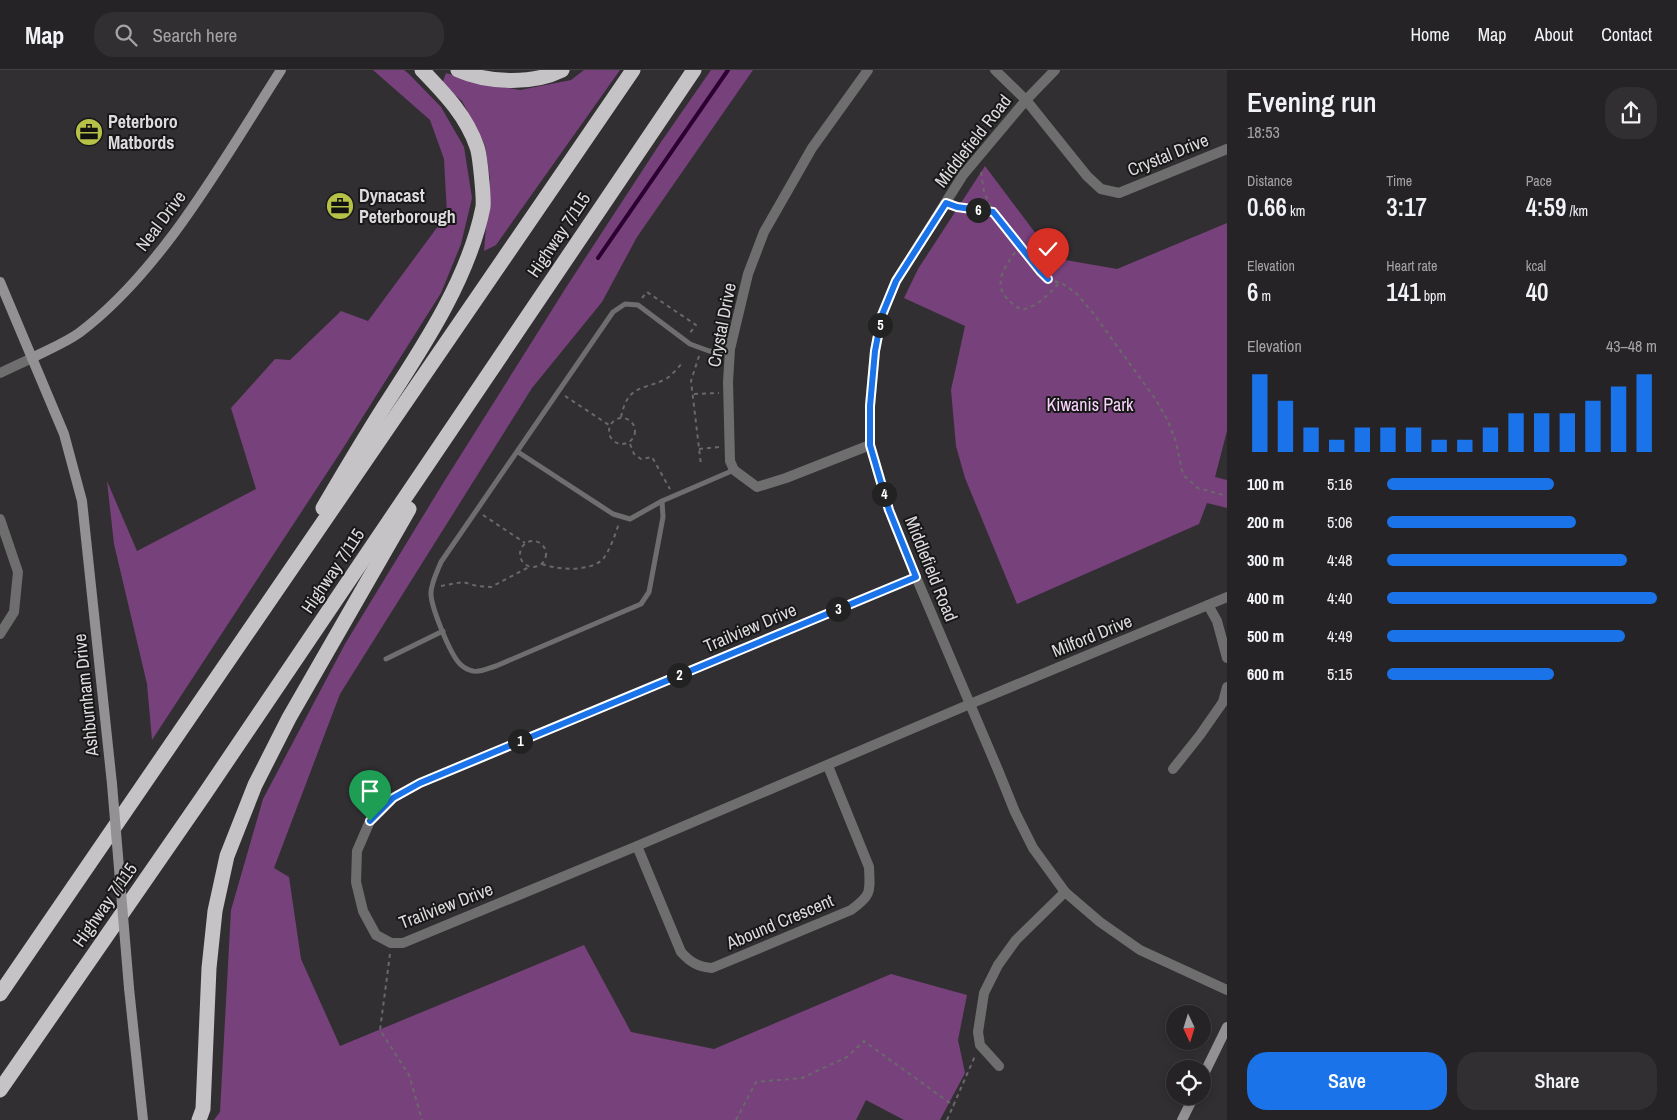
<!DOCTYPE html>
<meta charset="utf-8">
<style>
body{margin:0;font-family:"Archivo Narrow",sans-serif;background:#322f32;color:#f1f3f6;height:100vh;display:flex;flex-direction:column;font-size:19px;white-space:nowrap}
*{box-sizing:border-box;margin:0}
p{font-size:16px;color:#a4a4a7}
.icon{flex:none;width:28px;height:28px;fill:none;stroke:currentColor;stroke-width:2;stroke-linecap:round;stroke-linejoin:round}
.map{position:relative;flex:1;overflow:hidden}
.drawer{display:flex;flex-direction:column;background:#262326;width:450px}
.drawer>*{flex:none}
.needle{width:32px;rotate:176deg}
.controls{position:absolute;left:1166px;top:935px;display:grid;gap:10px}
.controls a{display:grid;place-items:center;width:45px;height:45px;border-radius:50%;background:#262326;box-shadow:0 2px 8px #0003,0 0 0 1px #424043;font-size:25px}
.pin{position:absolute;display:grid;place-items:center;width:42px;height:42px;color:#fff;margin:-51px -21px;border-radius:50% 50% 50% 0;rotate:-45deg;box-shadow:0 0 5px #0007}
.pin .icon{rotate:45deg}
.km{position:absolute;width:25px;height:25px;margin:-12px;border-radius:50%;background:#222;color:#fff;font-size:14px;line-height:25px;text-align:center}
.round{display:grid;place-items:center;flex:none;width:52px;height:52px;border-radius:20px;background:#322f32}
.summary{display:flex;align-items:center;justify-content:space-between;height:85px;padding:0 20px}
h1{font-size:28px;font-weight:600;line-height:38px}
.figures{display:grid;grid-template-columns:repeat(3,1fr);gap:8px;height:85px;padding:5px 20px}
.figures div{display:grid;align-content:center}
.figures b{font-size:25px;font-weight:600}
.figures small{font-size:14px;font-weight:400}
.figures p{font-size:14px}
.chart{height:140px;padding:10px 20px}
.chart p{display:flex;justify-content:space-between}
.chart svg{width:100%;height:90px;margin-top:5px;stroke:#1a73e8;stroke-width:6}
.action{display:flex;gap:10px;margin-top:auto;padding:10px 20px}
.action a{flex:1;height:58px;border-radius:20px;background:#1a73e8;color:#fff;font-size:20px;font-weight:600;line-height:58px;text-align:center}
.action a+a{background:#322f32;color:#f1f3f6}
ul{padding:0 20px;list-style:none;font-size:16px}
li{display:grid;grid-template-columns:80px 60px 1fr;align-items:center;height:38px}
li i{height:12px;border-radius:6px;background:#1a73e8}
header{display:flex;align-items:center;gap:30px;box-sizing:border-box;height:70px;padding:0 25px;background:#262326;border-bottom:1px solid #424043}
header strong{font-size:24px}
nav{display:flex;gap:28px;margin-inline-start:auto;font-size:18px}
.search{width:350px;height:45px;background:#322f32;display:flex;align-items:center;gap:12px;box-sizing:border-box;padding:0 18px;border-radius:20px;color:#a4a4a7;font-size:19px}
main{display:flex;flex:1;min-height:0}
.map>svg:first-child{display:block}
.green{fill:#77417b}
.lines{fill:none;stroke-linecap:round;stroke-linejoin:round}
.stream{stroke:#2b0030;stroke-width:4}
.path{stroke:#6b686b;stroke-width:2;stroke-dasharray:4 4;stroke-linecap:butt}
.lane{stroke:#6f6e6f;stroke-width:5}
.street{stroke:#6f6e6f;stroke-width:10}
.secondary{stroke:#939193;stroke-width:10}
.highway{stroke:#c6c3c6;stroke-width:15}
.secondary-bridge{stroke:#939193;stroke-width:10}
.route-casing{stroke:#fff;stroke-width:10}
.route{stroke:#1a73e8;stroke-width:6}
.labels{text-anchor:middle;stroke-width:4;stroke-linejoin:round;paint-order:stroke}
.poi-label{font-size:18px;font-weight:bold;fill:#dddbdd;stroke:#191819;text-anchor:start}
.street-label{font-size:18px;fill:#dddbdd;stroke:#191819}
.park-label{font-size:18px;fill:#f8d4fa;stroke:#191819}
</style>
<header>
<strong>Map</strong>
<div class="search"><svg class="icon" aria-label="search" viewBox="0 0 24 24"><circle cx="10" cy="10" r="6"/><path d="M15 15l6 6"/></svg>Search here</div>
<nav><a>Home</a><a>Map</a><a>About</a><a>Contact</a></nav>
</header>
<main>
<div class="map">
<svg width="1227" height="1050" viewBox="0 0 1227 1050">
<rect width="100%" height="100%" fill="#322f32"/>
<g class="green">
<polygon points="373,0 404,0 409,4 441,37 464,77 472,128 461,174 441,223 340,383 152,670 147,614 114,474 107,411 137,481 256,419 231,338 275,289 290,290 341,241 368,251 447,144 444,89 430,50"/>
<polygon points="584,0 620,0 496,175 484,181 490,109 485,75 462,31 442,14 446,3 479,13 520,20 571,10"/>
<polygon points="711,0 753,0 637,167 602,232 532,318 340,624 274,798 289,807 301,889 340,976 584,875 631,962 714,979 891,904 967,925 958,970 965,1003 940,1050 904,1050 866,1030 856,1050 214,1050 220,1042 231,840 263,729 345,574 445,410 567,216 661,72"/>
<polygon points="985,96 1054,188 1117,199 1227,153 1227,361 1215,407 1227,410 1227,438 1207,433 1199,454 1017,534 965,408 956,376 951,320 965,256 904,228 918,199"/>
</g>
<g class="lines">
<polyline class="stream" points="598,188 728,0"/>
<g class="path">
<polyline points="981,102 984,122 993,142 1040,201 1048,209 1063,214 1076,223 1093,243 1156,330 1167,349 1176,372 1183,405 1198,418 1227,426"/>
<polyline points="956,136 993,142"/>
<path d="M1020,176C1001,201 987,220 1022,240C1039,235 1047,226 1058,214"/>
<polyline points="642,228 647,222 696,255 689,264"/>
<polyline points="699,286 691,311 701,395"/>
<polyline points="694,324 719,323"/>
<polyline points="565,326 609,355"/>
<path d="M621,347C628,315 640,321 666,309C672,305 678,298 683,292"/>
<circle cx="622" cy="361" r="13"/>
<polyline points="630,374 634,384 641,389 652,387 670,419"/>
<polyline points="699,379 719,377"/>
<polyline points="483,445 525,473"/>
<circle cx="533" cy="484" r="13"/>
<path d="M542,494C558,500 590,502 603,489C609,482 616,463 619,453"/>
<polyline points="441,516 463,512 477,516 491,517 529,497"/>
<polyline points="390,884 380,960 409,1005 422,1050"/>
<polyline points="736,1050 756,1012 802,1008 847,987 864,971 954,1036"/>
<polyline points="947,1050 975,986"/>
</g>
<g class="lane">
<polyline points="518,382 613,444 630,449 662,431 734,400"/>
<path d="M662,431L663,447L649,522L641,534L496,596C489,598 479,603 473,601C468,600 463,597 460,594C450,584 430,535 431,522C432,511 437,502 441,492L613,242L625,234L638,235L690,274L709,281L730,283"/>
<polyline points="386,589 443,561"/>
</g>
<g class="street">
<polyline points="868,0 812,78 764,162 748,204 730,279 728,312 730,391 734,400 757,417 786,408 870,375"/>
<polyline points="995,0 1026,30 1087,106 1101,119 1119,123 1227,79"/>
<polyline points="1055,0 1026,30 963,105 896,211 882,245 875,281 870,336 870,375 889,440 916,507 998,700 1015,742 1033,778 1065,822 1100,852 1140,880 1227,920"/>
<polyline points="0,303 32,288"/>
<polyline points="0,449 18,502 14,542 0,564"/>
<polyline points="916,507 420,713 393,728 370,751 357,781 356,812 363,841 376,865 391,873 403,873 637,776 970,634 1227,527"/>
<polyline points="1208,535 1217,551 1227,588"/>
<polyline points="1173,699 1200,665 1223,632 1227,617"/>
<path d="M637,776L681,882C690,892 698,897 712,898L851,840C872,825 870,822 869,797L828,696"/>
<polyline points="999,996 980,975 978,962 984,923 998,895 1016,870 1065,822"/>
</g>
<g class="secondary">
<polyline points="0,212 64,364 82,431 112,714"/>
<path d="M32,288C47,280 65,273 79,263C163,200 225,87 281,0"/>
<polyline points="129,918 143,1050"/>
<polyline points="1202,1008 1227,957"/>
<polyline points="1182,1050 1194,1026"/>
</g>
<g class="highway">
<path d="M458,0C487,13 532,15 562,0"/>
<path d="M323,438C343,404 363,370 384,337C423,277 469,208 483,137C484,128 480,85 477,77C466,45 444,23 422,0"/>
<polyline points="0,924 633,0"/>
<polyline points="0,1020 202,728 694,0"/>
<polyline points="199,1050 203,1039 209,898 215,841 227,786 255,715 289,648 409,439"/>
</g>
<polyline class="secondary-bridge" points="112,714 129,918"/>
</g>
<g class="lines">
<defs>
<polyline id="route" points="370,751 393,728 420,713 916,507 889,440 870,375 870,336 875,281 882,245 896,211 946,133 957,137 993,142 1040,201 1048,209"/>
</defs>
<use href="#route" class="route-casing"/>
<use href="#route" class="route"/>
</g>
<defs>
<symbol id="office-disc" viewBox="-11 -11 22 22"><circle r="9.5" fill="#b6c148" stroke="#191819"/><path d="M-6-3h4V-5.5h4V-3h4V5H-6ZM-1-4.5V-3h2v-1.5ZM-6 0V1H6V0Z" fill="#111"/></symbol>
</defs>
<g fill-rule="evenodd">
<use href="#office-disc" x="73" y="46" width="32" height="32"/>
<use href="#office-disc" x="324" y="120" width="32" height="32"/>
</g>
<g class="labels">
<g class="poi-label">
<text x="108" y="58">Peterboro<tspan x="108" dy="21">Matbords</tspan></text>
<text x="359" y="132">Dynacast<tspan x="359" dy="21">Peterborough</tspan></text>
</g>
<g class="street-label">
<text transform="translate(973 71) rotate(-52)" y="6">Middlefield Road</text>
<text transform="translate(1168 85) rotate(-22)" y="6">Crystal Drive</text>
<text transform="translate(161 151) rotate(-53)" y="6">Neal Drive</text>
<text transform="translate(559 165) rotate(-56)" y="6">Highway 7/115</text>
<text transform="translate(722 255) rotate(-79)" y="6">Crystal Drive</text>
<text transform="translate(931 499) rotate(68)" y="6">Middlefield Road</text>
<text transform="translate(333 501) rotate(-56)" y="6">Highway 7/115</text>
<text transform="translate(750 558) rotate(-23)" y="6">Trailview Drive</text>
<text transform="translate(1092 566) rotate(-22)" y="6">Milford Drive</text>
<text transform="translate(86 625) rotate(-96)" y="6">Ashburnham Drive</text>
<text transform="translate(105 835) rotate(-55)" y="6">Highway 7/115</text>
<text transform="translate(446 836) rotate(-21)" y="6">Trailview Drive</text>
<text transform="translate(780 852) rotate(-23)" y="6">Abound Crescent</text>
</g>
<g class="park-label">
<text x="1090" y="341">Kiwanis Park</text>
</g>
</g>
</svg>
<div class="controls">
<a><svg class="needle" viewBox="-14 -14 28 28"><path d="M0-13l5 13h-10z" fill="#e53935"/><path d="M0 13l5-13h-10z" fill="#a4a4a7"/></svg></a>
<a><svg class="icon" aria-label="locate" viewBox="0 0 24 24"><circle cx="12" cy="12" r="6"/><path d="M12 2v4M12 18v4M2 12h4M18 12h4"/></svg></a>
</div>
<div class="pin" style="left:370px;top:751px;background:#1e9e55"><svg class="icon" aria-label="arrive" viewBox="0 0 24 24"><path d="M6 21V4h12l-3 4 3 4H6"/></svg></div>
<div class="pin" style="left:1048px;top:209px;background:#d93025"><svg class="icon" aria-label="check" viewBox="0 0 24 24"><path d="M5 12l5 5 9-10"/></svg></div>
<b class="km" style="left:520px;top:671px">1</b>
<b class="km" style="left:679px;top:605px">2</b>
<b class="km" style="left:838px;top:539px">3</b>
<b class="km" style="left:884px;top:424px">4</b>
<b class="km" style="left:880px;top:255px">5</b>
<b class="km" style="left:978px;top:140px">6</b>
</div>
<section class="drawer">
<div class="summary"><div><h1>Evening run</h1><p>18:53</p></div><a class="round"><svg class="icon" aria-label="share" viewBox="0 0 24 24"><path d="M12 15V3M7 8l5-5 5 5M5 13v7h14v-7"/></svg></a></div>
<div class="figures">
<div><p>Distance</p><b>0.66<small> km</small></b></div>
<div><p>Time</p><b>3:17</b></div>
<div><p>Pace</p><b>4:59<small> /km</small></b></div>
</div>
<div class="figures">
<div><p>Elevation</p><b>6<small> m</small></b></div>
<div><p>Heart rate</p><b>141<small> bpm</small></b></div>
<div><p>kcal</p><b>40</b></div>
</div>
<div class="chart"><p><span>Elevation</span>43–48 m</p>
<svg viewBox="0 0 160 44" preserveAspectRatio="none"><path d="M5 44V6M15 44V19M25 44V32M35 44V38M45 44V32M55 44V32M65 44V32M75 44V38M85 44V38M95 44V32M105 44V25M115 44V25M125 44V25M135 44V19M145 44V12M155 44V6"/></svg>
</div>
<ul>
<li><b>100 m</b>5:16<i style="width:62%"></i></li>
<li><b>200 m</b>5:06<i style="width:70%"></i></li>
<li><b>300 m</b>4:48<i style="width:89%"></i></li>
<li><b>400 m</b>4:40<i style="width:100%"></i></li>
<li><b>500 m</b>4:49<i style="width:88%"></i></li>
<li><b>600 m</b>5:15<i style="width:62%"></i></li>
</ul>
<div class="action"><a>Save</a><a>Share</a></div>
</section>
</main>
